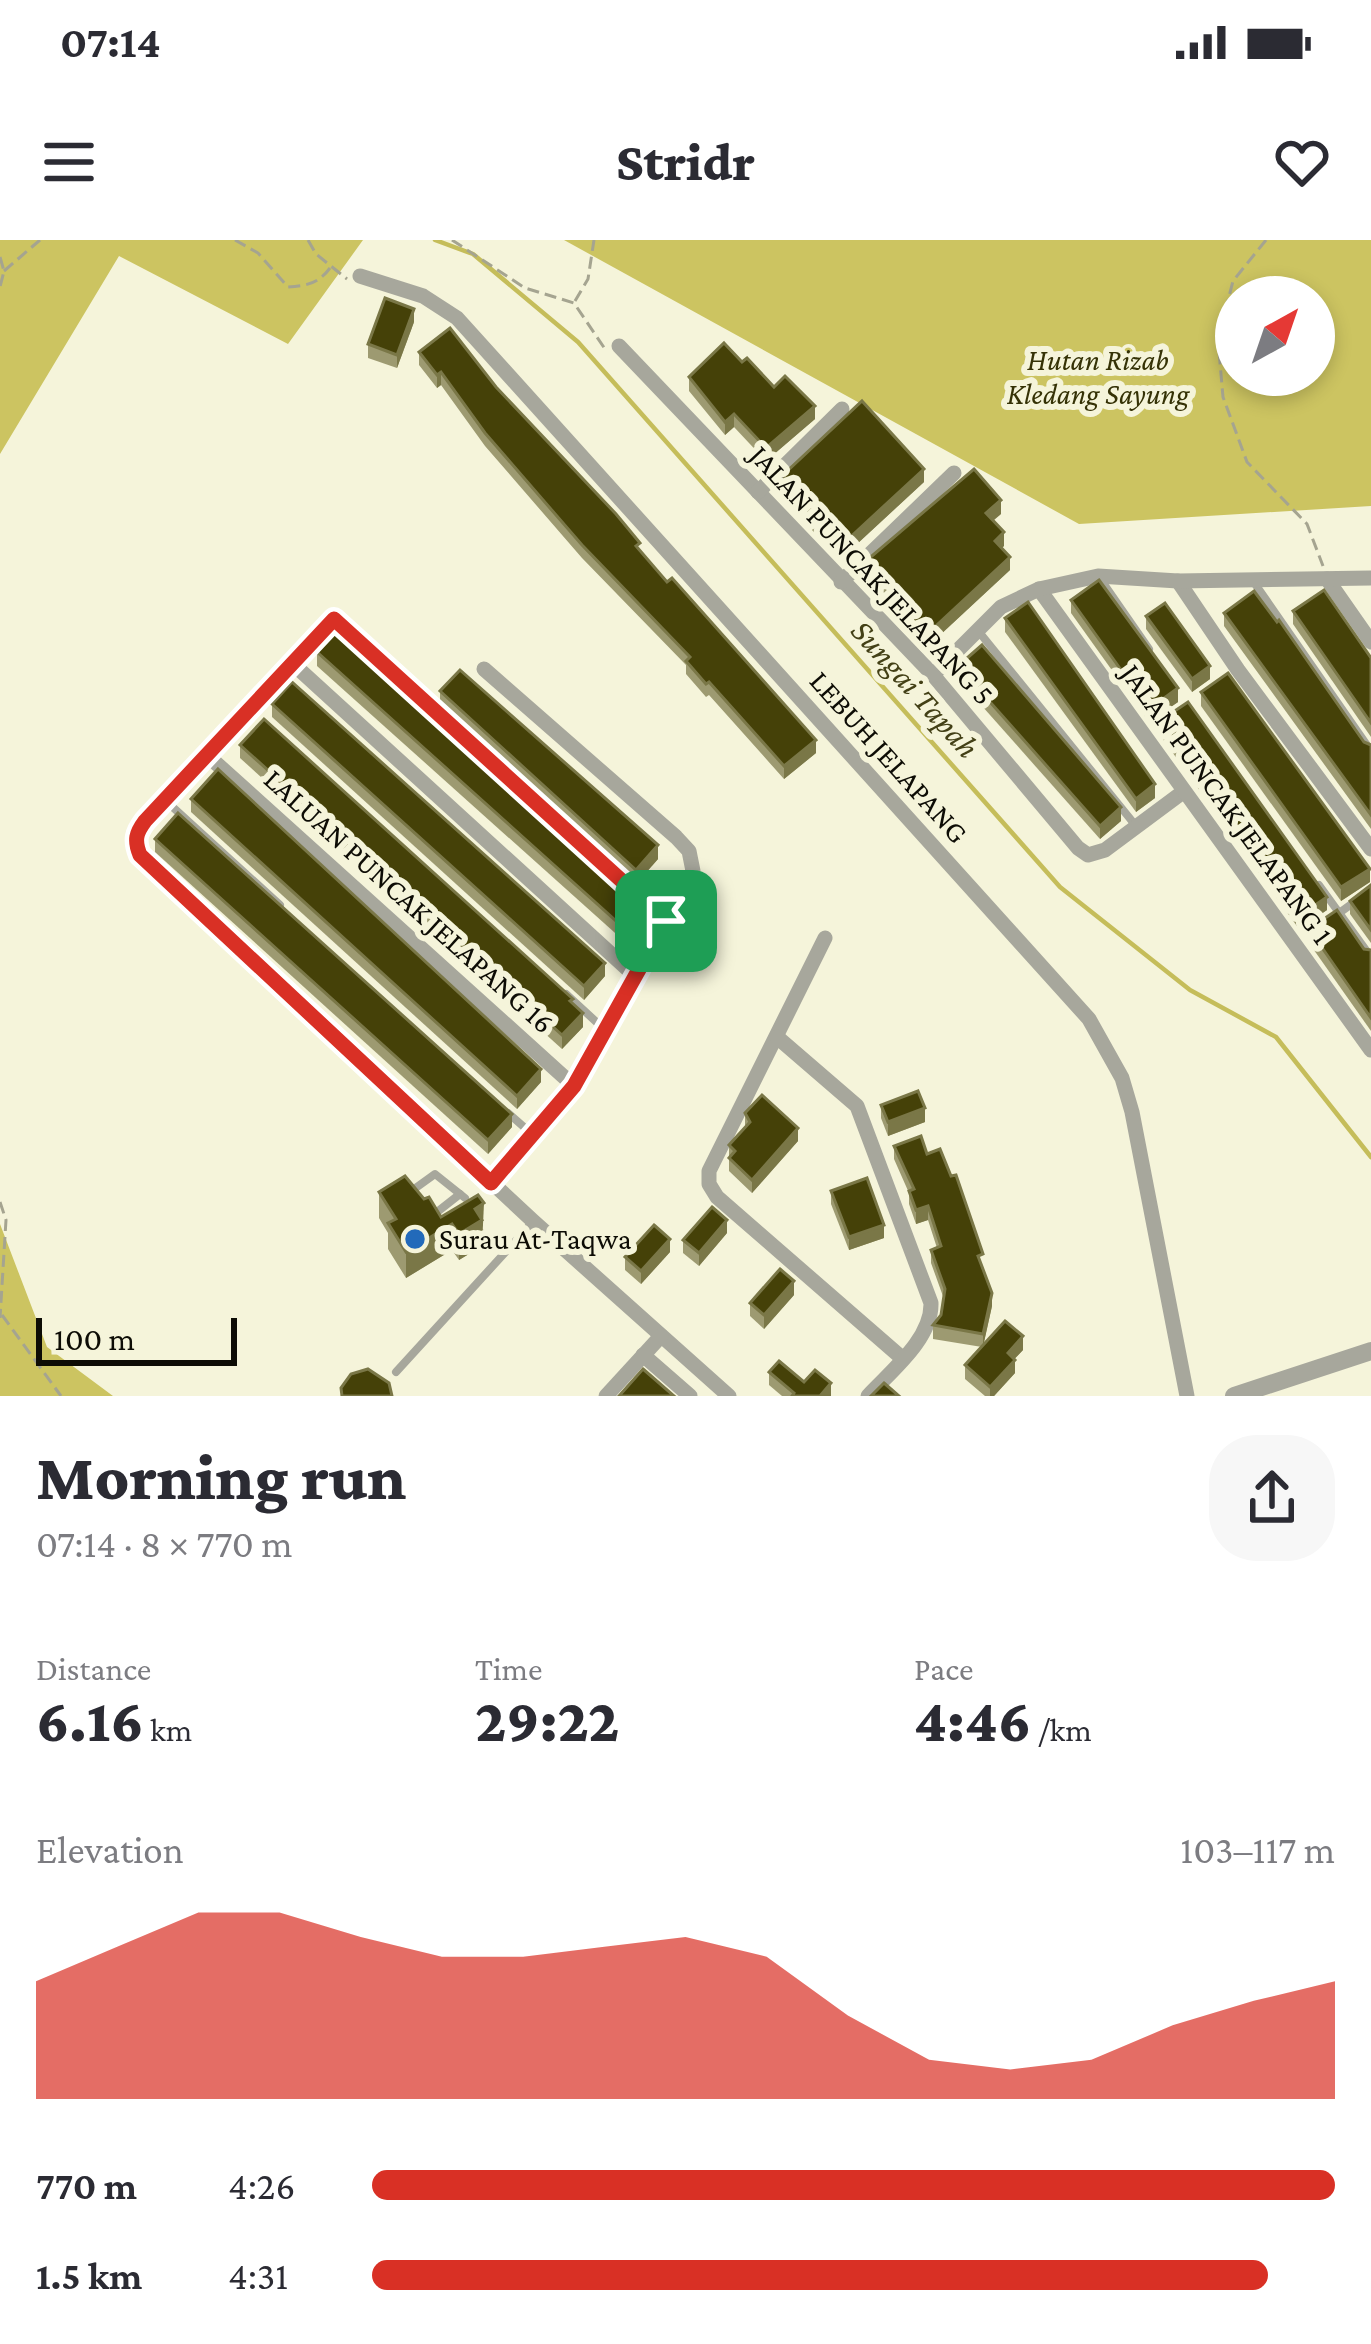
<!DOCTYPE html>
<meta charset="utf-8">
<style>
body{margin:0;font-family:"Crimson Pro",serif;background:#f7f7f7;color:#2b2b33;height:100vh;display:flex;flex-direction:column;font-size:45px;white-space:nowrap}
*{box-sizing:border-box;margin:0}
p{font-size:39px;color:#7c7c81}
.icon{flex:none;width:66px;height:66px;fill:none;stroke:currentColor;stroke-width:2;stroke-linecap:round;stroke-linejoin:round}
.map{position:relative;height:1156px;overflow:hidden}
.panel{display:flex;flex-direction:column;background:#fff;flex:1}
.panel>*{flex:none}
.needle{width:78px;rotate:40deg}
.fabs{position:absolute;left:1215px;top:36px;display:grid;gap:24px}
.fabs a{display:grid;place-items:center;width:120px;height:120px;border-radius:50%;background:#fff;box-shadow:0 6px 18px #0003;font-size:60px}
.scale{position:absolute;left:36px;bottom:30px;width:201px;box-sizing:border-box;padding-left:12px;border:6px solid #0d0c05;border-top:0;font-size:33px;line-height:42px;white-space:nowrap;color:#0d0c05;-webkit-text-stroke:9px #f5f4da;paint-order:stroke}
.pin{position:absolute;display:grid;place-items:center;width:102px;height:102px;color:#fff;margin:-51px;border-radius:24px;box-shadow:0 6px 18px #0006}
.round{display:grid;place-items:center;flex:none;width:126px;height:126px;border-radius:48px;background:#f7f7f7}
.overview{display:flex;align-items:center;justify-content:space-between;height:204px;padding:0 36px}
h1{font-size:66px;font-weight:800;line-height:90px}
.figures{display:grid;grid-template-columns:repeat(3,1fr);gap:18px;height:204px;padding:12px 36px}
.figures div{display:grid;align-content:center}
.figures b{font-size:60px;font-weight:800}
.figures small{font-size:33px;font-weight:400}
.figures p{font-size:33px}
.chart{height:336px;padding:24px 36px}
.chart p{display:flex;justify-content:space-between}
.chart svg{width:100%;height:216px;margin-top:12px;fill:#d93025;opacity:.7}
ul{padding:0 36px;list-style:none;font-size:39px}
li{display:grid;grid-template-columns:192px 144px 1fr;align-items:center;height:90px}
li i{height:30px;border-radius:15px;background:#d93025}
.status{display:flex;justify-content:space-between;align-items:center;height:84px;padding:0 60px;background:#fff;direction:ltr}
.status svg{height:33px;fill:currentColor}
header{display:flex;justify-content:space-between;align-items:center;height:156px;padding:0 36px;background:#fff;font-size:54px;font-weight:800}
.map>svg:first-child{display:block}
.forest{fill:#ccc461;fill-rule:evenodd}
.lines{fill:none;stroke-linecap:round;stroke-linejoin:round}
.stream{stroke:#c5bd5a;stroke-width:4.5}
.path{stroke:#a5a490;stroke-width:3;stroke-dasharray:12 6;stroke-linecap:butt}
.service{stroke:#a7a79c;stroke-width:8}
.minor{stroke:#a7a79c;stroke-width:15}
.tertiary{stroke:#a7a79c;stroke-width:18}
.wall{fill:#9d9a71}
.shaded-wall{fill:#7a7747}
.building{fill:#454108;stroke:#7a7747;stroke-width:3}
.route-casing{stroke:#fff;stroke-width:24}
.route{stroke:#d93025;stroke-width:15}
.poi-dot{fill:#226aba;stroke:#f5f4da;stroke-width:4.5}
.labels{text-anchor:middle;stroke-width:12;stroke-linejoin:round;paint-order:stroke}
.park-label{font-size:30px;font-style:italic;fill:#353206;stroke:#f5f4da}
.street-label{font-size:30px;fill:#0d0c05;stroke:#f5f4da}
.poi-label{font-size:30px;fill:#0d0c05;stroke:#f5f4da;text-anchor:start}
.water-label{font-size:33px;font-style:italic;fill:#434016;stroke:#f5f4da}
</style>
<div class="status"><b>07:14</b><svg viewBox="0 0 49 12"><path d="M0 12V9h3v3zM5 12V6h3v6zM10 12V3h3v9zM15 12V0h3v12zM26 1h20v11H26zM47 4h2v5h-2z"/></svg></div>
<header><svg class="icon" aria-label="menu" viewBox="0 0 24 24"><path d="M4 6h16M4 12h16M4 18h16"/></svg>Stridr<svg class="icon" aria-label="heart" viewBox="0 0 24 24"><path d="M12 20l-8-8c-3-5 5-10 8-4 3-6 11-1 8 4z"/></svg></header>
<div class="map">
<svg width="1371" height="1156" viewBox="0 0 1371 1156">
<rect width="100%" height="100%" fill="#f5f4da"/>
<g class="forest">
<polygon points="0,0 363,0 288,104 119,16 0,214"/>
<path d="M564,0H1371V266L1079,284ZM1236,57H1314V135H1236Z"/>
<polygon points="0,984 47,1107 113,1156 0,1156"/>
</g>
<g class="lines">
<polyline class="stream" points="435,0 473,14 578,102 1060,647 1190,750 1276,797 1371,917"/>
<g class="path">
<path d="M235,0L258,13L288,47C307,46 319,43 330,28"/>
<polyline points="308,0 316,14 347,39"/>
<polyline points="452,0 525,48 574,63 605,109"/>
<polyline points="1266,0 1233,41 1218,100 1223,157 1247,222 1307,284 1323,326"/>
<polyline points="0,17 4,31 0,47"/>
<polyline points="4,31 40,0"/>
<polyline points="575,61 588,39 594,0"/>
<polyline points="0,962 6,980 0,1078"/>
<polyline points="2,1075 61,1156"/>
</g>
<g class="service">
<polyline points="1099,337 1149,409"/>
<polyline points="1253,341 1371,511"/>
<polyline points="335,379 435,470"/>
<polyline points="979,392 1136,586"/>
<polyline points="166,561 280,665"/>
<polyline points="1319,645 1371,717"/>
<polyline points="641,659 665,681"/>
<polyline points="1335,676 1371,650"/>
<polyline points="566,754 604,789"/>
<polyline points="508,873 533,895"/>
<polyline points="410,952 435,934 465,958"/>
<polyline points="432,976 460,954"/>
<polyline points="396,1132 532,983"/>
</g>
<g class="minor">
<polyline points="360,36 423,56 457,78 1089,779 1122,838 1132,872 1187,1156"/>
<polyline points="619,106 933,435 1078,608 1088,615 1105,610 1183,552"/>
<polyline points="758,252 842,169"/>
<polyline points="1327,339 1371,402"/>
<polyline points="1178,341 1238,430 1371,609"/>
<polyline points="841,342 954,233"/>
<polyline points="1039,349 1371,810"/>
<polyline points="334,378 145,581 137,592 140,615 533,981 729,1156"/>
<polyline points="291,422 634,735"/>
<polyline points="484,429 676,597 689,611 693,631 574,846 491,943"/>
<polyline points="933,435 1001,367 1039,349 1098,336 1178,341 1371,338"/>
<polyline points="207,515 574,846"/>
<polyline points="825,698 709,931 709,944 717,957 902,1118"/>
<path d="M777,797L857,866L931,1063C932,1099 891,1131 868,1156"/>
<polyline points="643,1115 690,1156"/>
<polyline points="606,1156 661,1096"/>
</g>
<polyline class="tertiary" points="1234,1156 1371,1111"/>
</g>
<g class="wall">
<polygon points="414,82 397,128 368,118 368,104"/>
<polygon points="419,112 496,147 816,513 784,539 709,455 706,457 686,434 686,425 582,318 485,206 441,145 437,148 419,125"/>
<polygon points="742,122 815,179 766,221 734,187 725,195 689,151 689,137"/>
<polygon points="783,235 924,242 844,316 834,305 830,309 812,290 812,278 783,248"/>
<polygon points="1001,274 993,281 1004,306 1001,308 1010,330 925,409 895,378 895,369 866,335 866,321"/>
<polygon points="1071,360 1178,462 1149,482 1071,373"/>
<polygon points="1293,371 1371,418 1371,497 1293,384"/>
<polygon points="1224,373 1364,502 1371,505 1371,589 1224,386"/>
<polygon points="1146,376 1210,439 1192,452 1146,389"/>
<polygon points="1005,378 1155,558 1136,572 1005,392"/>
<polygon points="317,412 646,675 624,701 317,426"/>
<polygon points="958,426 1121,581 1100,599 958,439"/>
<polygon points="440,451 658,619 636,644 440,464"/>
<polygon points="1201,452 1370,642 1341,661 1201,466"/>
<polygon points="272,464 605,736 584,760 272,477"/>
<polygon points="1160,481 1327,670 1299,689 1160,495"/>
<polygon points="240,505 573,764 583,787 562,809 240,518"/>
<polygon points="191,559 541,842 517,869 191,572"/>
<polygon points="155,599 512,887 488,914 155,612"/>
<polygon points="1371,645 1371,703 1350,674 1350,661"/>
<polygon points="1309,689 1371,710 1371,791 1309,703"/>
<polygon points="881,865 925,882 888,896 881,878"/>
<polygon points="745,873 798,901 752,953 729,931 729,905 745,887"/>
<polygon points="894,906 927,914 982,1028 992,1066 983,1106 1023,1110 1014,1119 1015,1133 994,1156 985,1156 965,1139 965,1125 982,1107 933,1099 933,1085 941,1075 944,1059 931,1023 931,1010 937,1008 928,980 916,984 909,964 909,953 894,919"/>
<polygon points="831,951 884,998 849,1010 831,964"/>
<polygon points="379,952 441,977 484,990 482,991 482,1006 459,1020 452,1010 406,1038 388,1009 388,993 379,978"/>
<polygon points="727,993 699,1026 683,1013 683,1000"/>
<polygon points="670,1012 641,1044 625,1030 625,1017"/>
<polygon points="794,1055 764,1089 750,1076 750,1063"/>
<polygon points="769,1132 804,1142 831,1156 782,1156 769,1145"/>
</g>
<g class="shaded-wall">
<polygon points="414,69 414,82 397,128 397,115"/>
<polygon points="441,132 441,145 437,148 437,135"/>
<polygon points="815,166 815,179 766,221 766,208"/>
<polygon points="734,174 734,187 725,195 725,182"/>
<polygon points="924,229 924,242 844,316 844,303"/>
<polygon points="1001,260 1001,274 986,286 986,273"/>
<polygon points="834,292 834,305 830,309 830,296"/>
<polygon points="1004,292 1004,306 995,314 995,301"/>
<polygon points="1010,317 1010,330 925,409 925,396"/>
<polygon points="1210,426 1210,439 1192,452 1192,439"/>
<polygon points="1178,448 1178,462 1149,482 1149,469"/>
<polygon points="816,500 816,513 784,539 784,526"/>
<polygon points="1155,544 1155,558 1136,572 1136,559"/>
<polygon points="1121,567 1121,581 1100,599 1100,586"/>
<polygon points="658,605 658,619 636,644 636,630"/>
<polygon points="1370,629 1370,642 1341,661 1341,647"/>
<polygon points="1327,657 1327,670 1299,689 1299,676"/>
<polygon points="646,662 646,675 624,701 624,688"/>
<polygon points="605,723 605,736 584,760 584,746"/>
<polygon points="583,773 583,787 562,809 562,795"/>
<polygon points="541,829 541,842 517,869 517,856"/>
<polygon points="925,868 925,882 888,896 888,882"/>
<polygon points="512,874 512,887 488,914 488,900"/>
<polygon points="798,888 798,901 752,953 752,940"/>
<polygon points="484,963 482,1006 459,1020 459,994 475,969"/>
<polygon points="928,966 928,980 916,984 916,970"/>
<polygon points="727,980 727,993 699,1026 699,1013"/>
<polygon points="452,984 452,1010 406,1038 406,1012"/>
<polygon points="884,985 884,998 849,1010 849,997"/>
<polygon points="670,999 670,1012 641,1044 641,1031"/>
<polygon points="794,1041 794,1055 764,1089 764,1075"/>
<polygon points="992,1053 992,1066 983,1107 983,1094"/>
<polygon points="1023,1096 1023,1110 1008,1126 1008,1113"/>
<polygon points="1015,1120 1015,1133 994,1156 990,1156 990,1147"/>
<polygon points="831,1143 831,1156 820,1156"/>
</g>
<g class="building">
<polygon points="385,58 414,69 397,115 368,104"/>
<polygon points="450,88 496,147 616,274 640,303 636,306 667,342 672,338 816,500 784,526 709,442 706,444 686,421 690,417 582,305 485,193 441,132 437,135 419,112"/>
<polygon points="724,103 742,122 747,118 774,147 785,136 815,166 766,208 734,174 725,182 689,137"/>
<polygon points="862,161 924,229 844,303 834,292 830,296 812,277 818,271 783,235"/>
<polygon points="974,229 1001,260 986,273 1004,292 995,301 1010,317 925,396 895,365 900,361 866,321"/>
<polygon points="1099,340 1178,448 1149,469 1071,360"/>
<polygon points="1324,350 1371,418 1371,483 1293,371"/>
<polygon points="1254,351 1277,382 1279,380 1364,502 1371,505 1371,575 1224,373"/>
<polygon points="1028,362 1155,544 1136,559 1005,378"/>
<polygon points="1165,363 1210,426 1192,439 1146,376"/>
<polygon points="341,387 427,466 429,463 646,662 624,688 317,412"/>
<polygon points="982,405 1121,567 1100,586 958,426"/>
<polygon points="460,430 658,605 636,630 440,451"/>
<polygon points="1228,433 1370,629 1341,647 1201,452"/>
<polygon points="292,442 605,723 584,746 272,464"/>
<polygon points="1188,462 1327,657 1299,676 1160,481"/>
<polygon points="264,479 573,759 570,761 583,773 562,795 240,505"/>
<polygon points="218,529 541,829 517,856 191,559"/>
<polygon points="178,573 512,874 488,900 155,599"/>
<polygon points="1371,645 1371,690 1350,661"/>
<polygon points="1337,670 1364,709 1371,710 1371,778 1309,689"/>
<polygon points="918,851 925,868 888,882 881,865"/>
<polygon points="762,855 798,888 752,940 729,918 735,911 729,905 750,882 745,873"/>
<polygon points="921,896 927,914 940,909 951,936 956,935 983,1014 978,1016 992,1053 983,1094 933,1085 941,1075 945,1049 931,1010 941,1006 928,966 916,970 909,951 914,949 894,906"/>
<polygon points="405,936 424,959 429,957 441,977 478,955 484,963 475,969 482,980 459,994 452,984 406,1012 388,983 396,979 379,952"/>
<polygon points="867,938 884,985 849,997 831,951"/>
<polygon points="712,967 727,980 699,1013 683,1000"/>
<polygon points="654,985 670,999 641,1031 625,1017"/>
<polygon points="780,1029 794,1041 764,1075 750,1063"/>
<polygon points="1005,1081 1023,1096 1008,1113 1015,1120 990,1147 965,1125"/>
<polygon points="779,1121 804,1142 815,1130 831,1143 820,1156 792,1156 794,1153 769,1132"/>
<polygon points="368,1129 389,1143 392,1156 342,1156 341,1148 351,1134"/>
<polygon points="643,1129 674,1156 619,1156"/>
<polygon points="884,1143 899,1156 871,1156"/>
</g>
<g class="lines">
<defs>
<path id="route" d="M334,379L666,681L574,846L491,943L140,615C134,600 136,593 145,581Z"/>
</defs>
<use href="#route" class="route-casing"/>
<use href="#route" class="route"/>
</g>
<circle class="poi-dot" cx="415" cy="999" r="12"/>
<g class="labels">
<g class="park-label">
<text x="1098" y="130">Hutan Rizab<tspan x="1098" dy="34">Kledang Sayung</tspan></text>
</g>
<g class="street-label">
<text transform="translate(872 335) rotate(47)" y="10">JALAN PUNCAK JELAPANG 5</text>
<text transform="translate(889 517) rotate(48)" y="10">LEBUH JELAPANG</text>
<text transform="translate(1227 564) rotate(54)" y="10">JALAN PUNCAK JELAPANG 1</text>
<text transform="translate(409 661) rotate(42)" y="10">LALUAN PUNCAK JELAPANG 16</text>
</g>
<g class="poi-label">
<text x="439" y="1009">Surau At-Taqwa</text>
</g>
<g class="water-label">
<text transform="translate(916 448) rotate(48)" y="12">Sungai Tapah</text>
</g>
</g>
</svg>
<div class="fabs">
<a><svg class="needle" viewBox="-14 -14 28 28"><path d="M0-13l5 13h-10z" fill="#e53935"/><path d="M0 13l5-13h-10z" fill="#7c7c81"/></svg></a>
</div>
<div class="scale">100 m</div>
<div class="pin" style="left:666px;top:681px;background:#1e9e55"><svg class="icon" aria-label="arrive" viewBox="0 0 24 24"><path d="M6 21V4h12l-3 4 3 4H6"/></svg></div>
</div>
<section class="panel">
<div class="overview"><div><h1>Morning run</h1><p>07:14 · 8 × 770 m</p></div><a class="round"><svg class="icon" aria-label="share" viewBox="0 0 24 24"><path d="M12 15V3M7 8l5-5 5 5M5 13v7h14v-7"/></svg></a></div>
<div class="figures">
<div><p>Distance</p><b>6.16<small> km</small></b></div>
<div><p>Time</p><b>29:22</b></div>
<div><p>Pace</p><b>4:46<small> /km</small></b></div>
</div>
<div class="chart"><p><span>Elevation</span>103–117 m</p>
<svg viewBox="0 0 160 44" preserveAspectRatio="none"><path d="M0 44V20L10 13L20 6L30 6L40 11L50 15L60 15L70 13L80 11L90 15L100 27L110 36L120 38L130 36L140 29L150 24L160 20V44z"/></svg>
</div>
<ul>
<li><b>770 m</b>4:26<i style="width:100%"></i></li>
<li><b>1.5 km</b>4:31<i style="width:93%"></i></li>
</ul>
</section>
